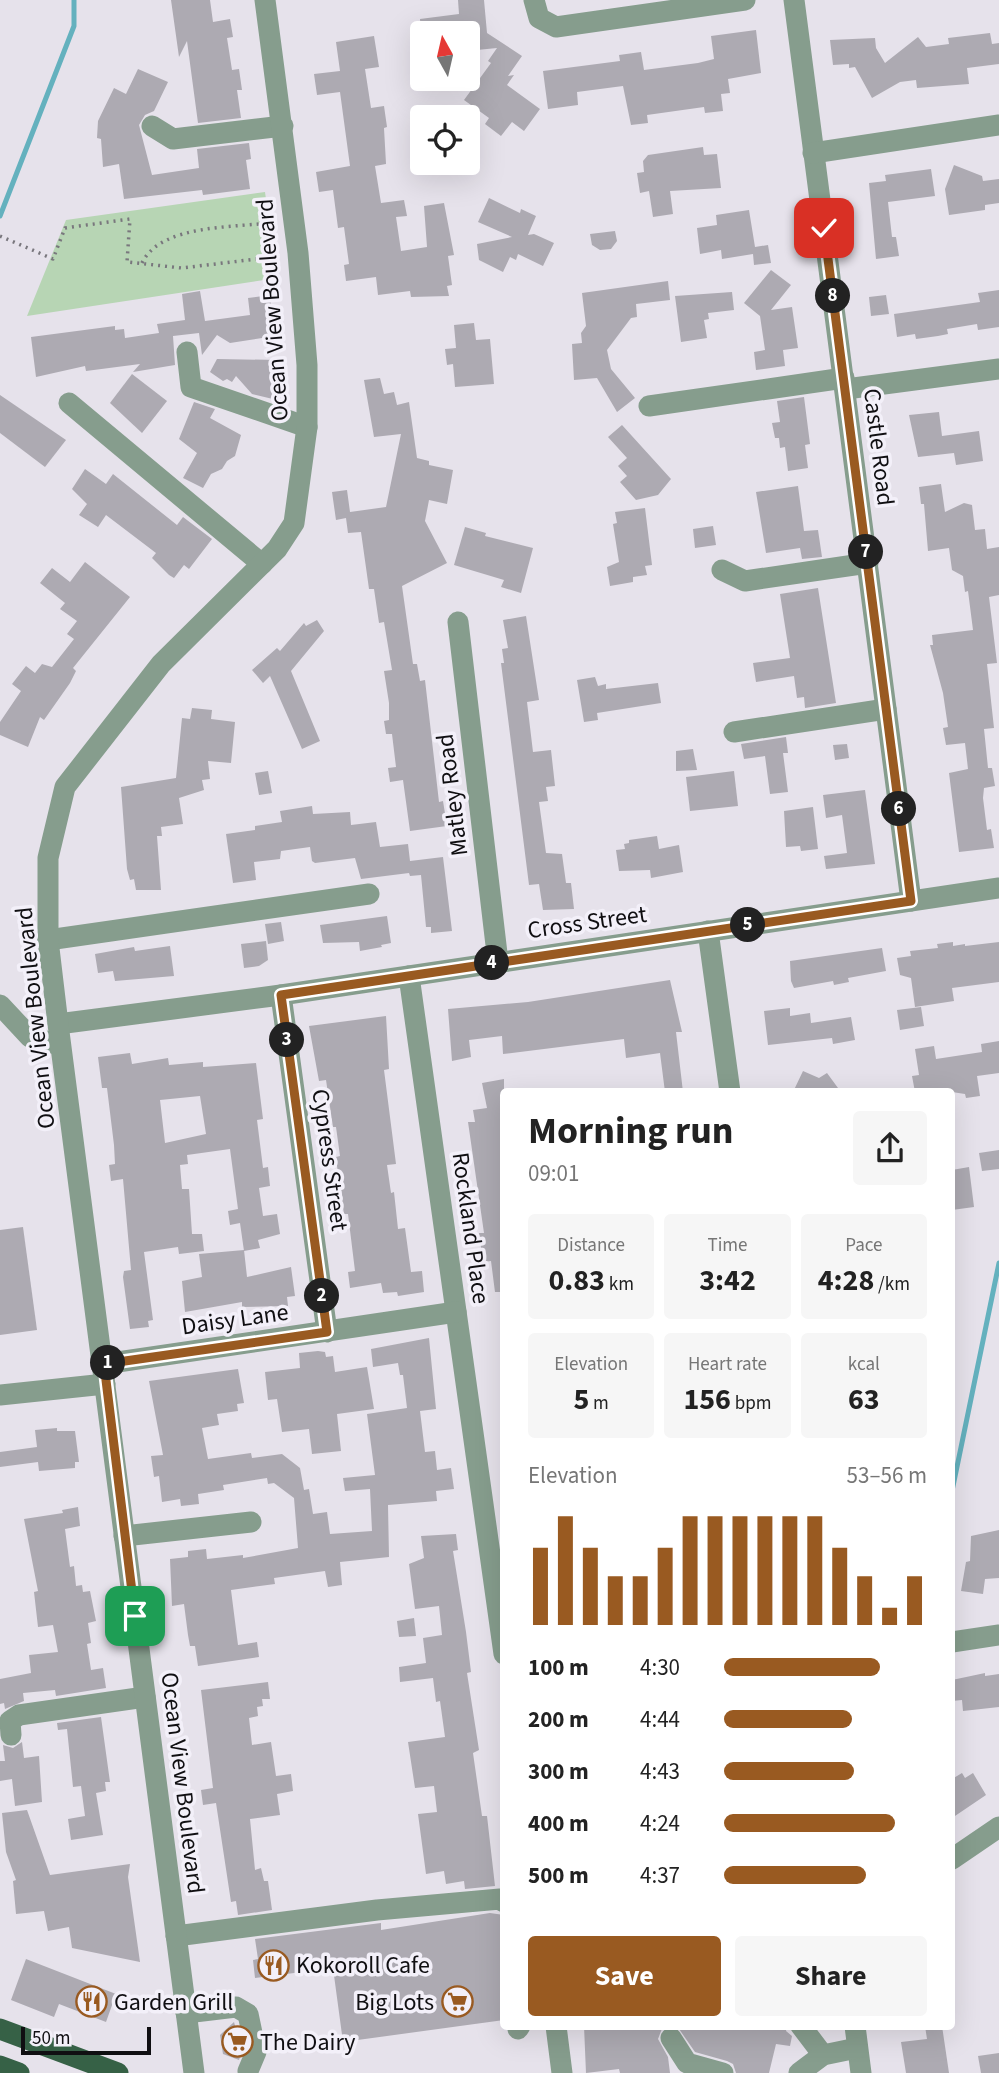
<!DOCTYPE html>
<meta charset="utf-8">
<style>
body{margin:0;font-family:"Source Sans 3",sans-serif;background:#f6f6f6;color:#222;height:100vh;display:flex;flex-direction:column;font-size:26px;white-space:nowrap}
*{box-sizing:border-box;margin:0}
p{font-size:23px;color:#767676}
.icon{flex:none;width:38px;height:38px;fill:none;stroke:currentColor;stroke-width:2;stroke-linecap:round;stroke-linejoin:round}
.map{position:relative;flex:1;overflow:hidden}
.sheet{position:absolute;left:500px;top:1088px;width:455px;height:942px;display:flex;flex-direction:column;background:#fff;border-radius:7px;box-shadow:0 7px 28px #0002}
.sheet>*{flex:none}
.needle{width:46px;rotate:352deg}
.buttons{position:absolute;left:410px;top:21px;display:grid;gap:14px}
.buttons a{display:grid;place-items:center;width:70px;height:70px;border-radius:7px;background:#fff;box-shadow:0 7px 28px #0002;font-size:35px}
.scale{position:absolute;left:21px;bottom:18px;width:130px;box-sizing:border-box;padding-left:7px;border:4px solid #100f12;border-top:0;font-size:19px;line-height:24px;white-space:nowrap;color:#100f12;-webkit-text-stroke:5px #f3f0f9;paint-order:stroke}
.pin{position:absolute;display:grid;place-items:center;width:60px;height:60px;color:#fff;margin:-30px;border-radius:14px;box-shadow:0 4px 10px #0006}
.km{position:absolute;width:35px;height:35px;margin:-18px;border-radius:50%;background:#222;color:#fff;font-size:19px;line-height:35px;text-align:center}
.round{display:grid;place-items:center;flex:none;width:74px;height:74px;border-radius:7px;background:#f6f6f6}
.summary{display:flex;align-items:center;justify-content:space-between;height:119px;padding:0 28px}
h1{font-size:38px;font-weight:700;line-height:52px}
.metrics{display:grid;grid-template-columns:repeat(3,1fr);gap:10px;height:119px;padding:7px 28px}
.metrics div{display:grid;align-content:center;border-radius:7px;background:#f6f6f6;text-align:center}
.metrics b{font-size:30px;font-weight:700}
.metrics small{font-size:19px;font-weight:400}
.metrics p{font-size:19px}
.chart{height:196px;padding:14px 28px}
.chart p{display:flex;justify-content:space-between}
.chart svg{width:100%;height:126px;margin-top:7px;stroke:#995a21;stroke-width:6}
.cta{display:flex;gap:14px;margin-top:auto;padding:14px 28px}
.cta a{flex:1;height:80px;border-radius:7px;background:#995a21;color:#fff;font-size:28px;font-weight:700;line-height:80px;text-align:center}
.cta a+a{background:#f6f6f6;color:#222}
ul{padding:0 28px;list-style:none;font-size:23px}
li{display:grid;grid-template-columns:112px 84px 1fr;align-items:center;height:52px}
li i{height:18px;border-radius:9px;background:#995a21}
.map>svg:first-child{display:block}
.green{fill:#b7d5b4}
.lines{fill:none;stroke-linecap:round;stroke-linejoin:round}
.stream{stroke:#64b1be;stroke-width:5}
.building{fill:#adaab2;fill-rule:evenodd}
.path{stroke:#79777d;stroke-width:3.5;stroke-dasharray:2 5;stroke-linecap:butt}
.minor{stroke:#869d8d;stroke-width:21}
.major{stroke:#366146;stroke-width:21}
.route-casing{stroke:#fff;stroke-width:14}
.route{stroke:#995a21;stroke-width:9}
.labels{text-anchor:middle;stroke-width:7;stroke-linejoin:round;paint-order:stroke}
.street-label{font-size:24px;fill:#100f12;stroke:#f3f0f9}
.poi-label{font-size:24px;fill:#100f12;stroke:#f3f0f9;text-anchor:start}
</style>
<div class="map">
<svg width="999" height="2073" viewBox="0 0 999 2073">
<rect width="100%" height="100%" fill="#e6e2eb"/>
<polygon class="green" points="265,192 277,278 27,316 66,220"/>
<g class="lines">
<g class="stream">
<polyline points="0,216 74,26 74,0"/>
<polyline points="952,1491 999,1263"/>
</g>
</g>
<g class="building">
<polygon points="171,0 210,0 213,22 230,19 233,37 227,38 232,70 239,69 242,90 237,90 241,118 198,123 187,41 179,57"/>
<polygon points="458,0 484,0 487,33 522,56 508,76 514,75 507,85 540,109 524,131 512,122 501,136 485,124 489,118 464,100 491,63 488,61 497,48 467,51 467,33 421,33 420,19 459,14"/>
<polygon points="756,30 761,73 728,79 730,93 721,94 723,111 705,113 704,107 647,115 648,123 631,125 623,86 577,92 578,105 548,109 543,71 620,61 619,55 641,52 644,70 698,63 714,59 711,36"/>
<polygon points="990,33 992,44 999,43 999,64 967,68 969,84 917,88 916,80 900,82 872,98 855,67 849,68 849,64 833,65 830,40 875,38 876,48 885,63 918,37 926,47 949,44 948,38"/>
<polygon points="374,36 379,67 365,69 371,108 384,106 387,127 384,128 386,164 375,166 381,203 404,200 407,216 396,217 401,251 427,247 424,206 444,203 454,255 448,256 452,285 447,286 449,296 411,297 410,291 378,295 376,277 346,281 344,265 349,264 344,227 338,228 333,190 319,192 316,172 350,166 340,92 317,95 314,74 340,71 336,42"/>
<polygon points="138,69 168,82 154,111 145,115 139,125 152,175 199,168 197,149 249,143 251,159 246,160 250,189 203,195 202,190 124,199 119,164 103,167 101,139 97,138 98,121 114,88 126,94"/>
<polygon points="703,147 704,155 717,154 721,188 670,191 673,214 653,217 649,191 640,193 637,173 644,172 643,161 648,155"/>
<polygon points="954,165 982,176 983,181 999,179 999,203 985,205 985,210 949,215 945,189"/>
<polygon points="931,169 935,196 888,202 892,237 896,237 899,256 876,259 869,183 886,181 885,175"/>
<polygon points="489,198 520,213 521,209 536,216 528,235 534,234 554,243 543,266 518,254 516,260 510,257 503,272 479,260 477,244 512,237 478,222"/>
<polygon points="749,210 755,247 768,245 771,263 754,265 753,254 722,259 721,250 700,254 697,228 717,225 716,215"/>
<polygon points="615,231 617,241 611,249 600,250 592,245 590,234"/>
<polygon points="771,270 791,285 771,310 792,307 798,348 783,350 785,366 756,370 754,352 765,350 760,316 744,303"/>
<polygon points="668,281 670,300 636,304 637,317 631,318 607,350 611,369 635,398 617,412 597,378 574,380 572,344 582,343 581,333 586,326 582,293"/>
<polygon points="999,290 999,327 978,330 977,324 947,329 948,334 938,336 916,339 915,334 897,337 894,314 980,302 978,293"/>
<polygon points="200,291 205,321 250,315 248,298 270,295 275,336 230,343 217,335 202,355 199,333 173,336 175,365 133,372 140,364 86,371 85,366 36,377 31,337 115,326 115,330 124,329 125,338 159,333 157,324 185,320 182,294"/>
<polygon points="732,292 734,310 708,313 709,319 704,320 707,338 681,342 675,296"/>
<polygon points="886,295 889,314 871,316 869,297"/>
<polygon points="474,323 476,340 490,339 494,384 455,387 453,364 447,365 445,349 456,348 454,325"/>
<polygon points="217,359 278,360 277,400 252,394 236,376 232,382 227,379 223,381 210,372"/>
<polygon points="132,374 167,401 142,433 110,403"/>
<polygon points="380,378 384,394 394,392 397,405 409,402 417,458 429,461 429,465 453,470 447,504 429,500 425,521 447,563 402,586 413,664 417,664 420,681 425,680 439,802 443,801 447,826 410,831 403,780 390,782 388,768 396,767 392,734 386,734 384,721 389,720 389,703 384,671 392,670 384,622 379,623 374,589 369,589 361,532 348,533 346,518 336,520 332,492 347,490 350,512 386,507 401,434 374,437 364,380"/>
<polygon points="0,395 66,440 45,467 0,433"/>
<polygon points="804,397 810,444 805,445 808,468 788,471 785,447 780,448 779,438 775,438 772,423 780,422 777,401"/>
<polygon points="194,402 215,409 210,418 241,435 235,456 227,461 222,469 211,474 203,488 183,478 197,453 179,439"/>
<polygon points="939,412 942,436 979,431 983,461 956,465 954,453 918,457 909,415"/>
<polygon points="622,425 671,479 658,495 636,500 620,482 627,476 618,466 627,458 608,437"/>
<polygon points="85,469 106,484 113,474 177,525 183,517 212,539 189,569 184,565 174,578 169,575 152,558 156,553 106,515 98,527 79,515 87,504 72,489"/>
<polygon points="941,484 945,512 964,503 972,505 975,530 985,529 987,549 999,547 999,595 989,597 997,663 987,664 994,728 984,729 988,768 992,768 995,786 984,788 983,798 987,830 991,829 994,848 959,852 949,773 968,769 965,743 946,745 943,728 948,727 943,693 930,645 933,645 932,635 973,630 968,591 965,592 963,576 952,570 949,548 928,551 924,504 921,504 919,487"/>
<polygon points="798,486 804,531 818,530 822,557 802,559 800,548 766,553 756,492"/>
<polygon points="645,508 652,565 645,566 647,575 633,577 633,582 610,586 607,567 619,562 613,524 617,523 615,512"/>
<polygon points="713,526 716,545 695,548 693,529"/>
<polygon points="465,527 486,533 485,536 533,548 521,593 501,587 504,580 454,565"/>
<polygon points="85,562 130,597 73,668 76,671 70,683 44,720 40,717 28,747 0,735 0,722 21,691 12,684 26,666 35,673 42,664 52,667 74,639 67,634 77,621 60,609 65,603 40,583 52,568 70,582"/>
<polygon points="818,588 836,703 805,708 804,697 797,698 794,676 756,682 753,663 790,658 780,594"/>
<polygon points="526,616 539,700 527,702 533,752 551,750 555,786 546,787 548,801 539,802 546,853 562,854 566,883 571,883 574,909 543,910 539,884 529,885 501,663 504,663 502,649 508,648 503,620"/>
<polygon points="317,620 324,631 291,671 320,741 302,749 270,676 263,683 252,670 277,648 280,651 304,623 306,626"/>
<polygon points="595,677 598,686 606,684 606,689 658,683 661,703 597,713 598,720 584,722 577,680"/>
<polygon points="192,708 212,710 211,719 235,722 231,763 208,761 210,779 202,780 204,790 179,798 183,824 161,827 162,836 157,836 161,890 136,890 134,879 130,880 127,869 121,787 176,778 182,718 190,719"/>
<polygon points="786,737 788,753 783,753 788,792 770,794 765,756 744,759 741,744"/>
<polygon points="847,744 849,758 835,760 833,745"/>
<polygon points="693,749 697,770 676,771 676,751"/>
<polygon points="268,771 272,793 259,795 255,773"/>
<polygon points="734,771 738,806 690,811 686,777"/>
<polygon points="865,790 875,864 826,869 824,856 847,853 842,815 826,818 823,795"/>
<polygon points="312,806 313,814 350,812 351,825 376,822 380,847 408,844 410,861 443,857 452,931 431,933 431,927 426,927 421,875 410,876 409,873 361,879 355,858 315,863 312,861 310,847 281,851 280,859 254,862 256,880 233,883 226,834 255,830 255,826 282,822 280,811"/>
<polygon points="813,807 818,849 801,851 800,846 786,847 784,811"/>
<polygon points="657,836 659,849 679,845 683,872 651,878 650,870 619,871 616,850 625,849 624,844 629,843 629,840"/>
<polygon points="387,916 391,943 381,945 382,947 360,951 359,942 323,943 320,925"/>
<polygon points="281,922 284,941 268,944 265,924"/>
<polygon points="266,941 268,960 259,966 244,968 241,944"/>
<polygon points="953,942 953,946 965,944 965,946 999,942 999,982 952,988 954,1001 915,1007 911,978 900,975 897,958 911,956 910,951 938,948 937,944"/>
<polygon points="170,946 174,976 115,981 113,971 98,973 95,954 134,947 135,951"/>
<polygon points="882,948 886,971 848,978 849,982 834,985 833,981 794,988 791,981 790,961"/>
<polygon points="670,980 682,1032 676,1032 683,1092 665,1092 660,1053 626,1058 624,1039 503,1054 502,1036 469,1040 471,1057 452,1061 448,1009 528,1002"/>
<polygon points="921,1007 924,1026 900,1030 897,1010"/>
<polygon points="790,1008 790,1016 810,1013 811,1023 851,1017 855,1040 833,1044 832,1038 768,1045 764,1011"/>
<polygon points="386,1016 389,1069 384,1070 396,1164 387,1165 391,1193 394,1192 398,1229 405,1228 411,1272 422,1271 424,1292 398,1296 397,1292 383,1293 381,1283 350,1288 348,1272 355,1271 348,1214 344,1214 338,1174 336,1157 340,1156 336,1127 333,1127 326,1080 319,1081 309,1026"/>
<polygon points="999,1041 999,1073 977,1076 980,1096 966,1098 965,1094 952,1092 915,1092 912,1076 919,1075 915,1049 934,1046 936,1059 982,1052 981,1044"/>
<path d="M130,1053L132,1064L168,1058L169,1065L203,1062V1067L256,1063L263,1119L257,1120L263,1168L268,1167L270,1186L259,1188L263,1216L277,1214L280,1234L258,1240L260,1248L244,1251L240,1223L230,1225L228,1211L238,1209L230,1149L187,1155L188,1164L180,1165L182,1189H189L192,1234H202L204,1251L179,1254L178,1247L144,1252L153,1320L148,1321L149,1327L130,1329L123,1277L124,1271L131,1270L123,1179L111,1181L109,1165L115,1164L114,1145L107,1088H102L98,1057ZM200,1096L206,1134L165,1143L160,1100Z"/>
<polygon points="803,1071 819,1078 827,1073 838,1088 847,1092 793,1092"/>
<polygon points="504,1079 504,1292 495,1292 491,1261 483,1262 479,1233 484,1233 468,1122 475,1122 473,1110 487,1108 482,1083"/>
<polygon points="999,1150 999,1169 982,1171 979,1153"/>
<polygon points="969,1167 974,1207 952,1210 952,1170"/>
<polygon points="23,1227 37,1330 0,1335 0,1230"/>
<polygon points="244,1250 247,1277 291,1267 295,1296 287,1297 288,1306 242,1307 242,1302 185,1312 182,1281 202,1277 199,1254"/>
<polygon points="429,1338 436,1409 420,1411 425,1452 435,1451 437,1470 451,1468 454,1489 436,1491 437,1501 388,1505 389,1557 340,1562 342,1585 328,1587 325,1571 274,1578 275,1584 231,1590 238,1645 257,1642 259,1657 198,1666 195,1646 190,1646 188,1635 184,1604 172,1606 170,1559 188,1557 188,1551 206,1549 207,1559 243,1555 243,1558 298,1548 294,1498 274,1483 268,1484 267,1478 223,1485 224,1490 198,1494 199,1504 181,1506 180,1499 162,1502 159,1476 154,1477 151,1456 163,1455 149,1381 238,1369 244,1403 237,1404 238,1411 217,1414 219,1425 202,1428 208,1459 251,1453 252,1458 282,1454 300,1468 304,1490 309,1489 313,1514 327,1512 330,1534 372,1531 370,1489 345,1491 343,1478 375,1475 367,1414 407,1408 403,1375 400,1375 398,1363 373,1367 371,1349"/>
<polygon points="318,1351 325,1352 326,1357 333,1356 335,1372 367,1367 374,1409 337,1414 341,1451 312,1454 309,1429 282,1432 277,1399 268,1400 265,1372 300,1368 299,1353"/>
<polygon points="57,1428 57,1431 75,1431 79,1462 75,1462 75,1468 39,1471 38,1462 0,1467 0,1452 37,1447 35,1430"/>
<polygon points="78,1507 80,1526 65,1529 70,1567 74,1566 76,1586 82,1585 83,1592 90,1591 96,1621 88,1623 91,1643 87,1644 91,1670 103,1668 106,1688 56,1696 55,1690 23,1693 24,1701 5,1709 4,1703 0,1704 0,1679 31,1673 29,1655 58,1652 53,1625 38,1627 34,1592 38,1591 24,1519 63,1513 62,1510"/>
<polygon points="999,1530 999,1578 985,1579 983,1594 961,1591 966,1562 970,1561 971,1536"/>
<polygon points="456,1534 458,1550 453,1551 466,1632 471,1672 467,1673 479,1750 473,1753 482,1816 487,1816 495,1886 465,1889 464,1881 446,1884 444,1871 426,1874 418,1814 437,1812 434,1786 415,1788 408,1742 445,1737 440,1701 436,1702 433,1678 400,1682 399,1667 426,1663 423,1638 442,1635 439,1606 415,1609 409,1564 424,1558 421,1536"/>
<polygon points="414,1618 416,1636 399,1637 397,1621"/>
<polygon points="985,1673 985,1676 999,1674 999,1707 963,1711 962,1700 952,1701 952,1680"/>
<polygon points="268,1682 270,1699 262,1699 263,1706 257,1707 258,1716 249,1718 252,1745 271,1742 276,1776 291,1774 293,1791 277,1794 280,1815 250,1819 255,1870 261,1868 264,1881 268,1881 272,1910 238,1915 236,1901 231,1902 216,1803 203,1805 201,1790 213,1788 201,1690"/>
<polygon points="101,1717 110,1782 105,1782 106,1791 96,1793 103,1835 71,1840 68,1819 85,1816 81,1786 73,1787 67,1729 58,1730 57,1723"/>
<polygon points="22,1742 24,1758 39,1756 42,1802 15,1806 12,1779 0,1781 0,1761 5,1761 3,1745 13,1748"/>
<polygon points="962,1773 965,1778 973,1773 986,1795 952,1818 952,1779"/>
<polygon points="27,1810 50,1875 130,1864 128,1877 140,1962 72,1948 69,1927 48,1931 44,1911 16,1914 13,1881 16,1880 6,1852 2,1813"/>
<polygon points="490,1913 504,1915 504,2020 343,2042 333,1968 255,1978 253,1960 258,1959 255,1939 381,1923 381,1930"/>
<polygon points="26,1959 116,1994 106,2022 59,2004 54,2017 11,2000"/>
<polygon points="234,2022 242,2051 239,2060 223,2054 220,2035"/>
<polygon points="584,2026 663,2026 658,2039 668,2057 670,2073 620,2073 619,2069 586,2073"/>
<polygon points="677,2026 787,2026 786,2031 792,2036 790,2046 776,2044 769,2073 736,2073 733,2064 727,2061 695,2052"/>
<polygon points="925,2026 942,2026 949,2073 906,2073 901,2042 927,2039"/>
<polygon points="999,2053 999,2073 981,2073 978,2056"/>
</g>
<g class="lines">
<g class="path">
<polyline points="0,236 53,259 65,228 130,219 127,262 182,268 281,256"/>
<path d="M142,263C161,223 238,228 277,222"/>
</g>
<g class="minor">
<polyline points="534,0 539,18 556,27 745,0"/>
<polyline points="794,0 911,901"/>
<polyline points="152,126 173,139 283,126"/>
<polyline points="813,153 999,125"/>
<polyline points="187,352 191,387 307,427"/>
<polyline points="846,389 999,369"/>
<polyline points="69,403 262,564"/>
<polyline points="649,406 844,378"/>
<polyline points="722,570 745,581 868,563"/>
<polyline points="458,622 498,962"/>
<polyline points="734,732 886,709"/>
<polyline points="708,931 730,1092"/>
<polyline points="48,940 369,894"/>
<polyline points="409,976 504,1654"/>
<polyline points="281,995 327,1332"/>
<polyline points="0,1005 30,1037 60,1045"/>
<polyline points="58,1024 281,995 999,888"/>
<polyline points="104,1364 456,1312"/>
<polyline points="0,1395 105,1384"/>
<polyline points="124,1536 251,1522"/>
<polyline points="952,1642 999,1635"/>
<polyline points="11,1735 10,1721 19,1715 145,1697"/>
<polyline points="952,1859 999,1827"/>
<polyline points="176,1936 377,1910 500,1899 504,1902"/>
<polyline points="186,2013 236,2007 248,2014 256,2052 248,2071"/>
<polyline points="556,2026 562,2073"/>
<polyline points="801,2026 823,2055"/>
<polyline points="855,2026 861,2073"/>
<polyline points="518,2029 520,2026"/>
<polyline points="671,2038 687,2063 723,2073"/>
<polyline points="194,2073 58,1024 48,940 48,858 65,787 161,664 277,549 294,523 307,427 307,365 298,253 265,0"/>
<polyline points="799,2073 823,2055 857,2048"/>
</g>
<g class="major">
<polyline points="0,2029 118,2073"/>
<polyline points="0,2066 19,2073"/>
</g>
</g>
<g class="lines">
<defs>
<polyline id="route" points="135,1616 104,1364 327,1332 281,995 911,901 824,228"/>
</defs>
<use href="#route" class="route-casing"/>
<use href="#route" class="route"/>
</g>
<defs>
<symbol id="restaurant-ring" viewBox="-11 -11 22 22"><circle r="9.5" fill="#f3f0f9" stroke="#995a21" stroke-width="1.5"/><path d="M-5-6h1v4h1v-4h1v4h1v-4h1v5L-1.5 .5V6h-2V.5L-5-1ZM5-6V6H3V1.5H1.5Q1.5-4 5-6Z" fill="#995a21"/></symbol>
<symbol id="supermarket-ring" viewBox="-11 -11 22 22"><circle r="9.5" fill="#f3f0f9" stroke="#995a21" stroke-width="1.5"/><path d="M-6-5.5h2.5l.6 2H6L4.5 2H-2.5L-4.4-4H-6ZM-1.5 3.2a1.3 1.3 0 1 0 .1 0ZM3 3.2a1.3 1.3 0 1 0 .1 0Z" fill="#995a21"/></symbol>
</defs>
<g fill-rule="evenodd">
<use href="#restaurant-ring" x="256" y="1948" width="35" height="35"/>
<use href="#restaurant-ring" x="74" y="1984" width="35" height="35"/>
<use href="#supermarket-ring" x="440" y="1984" width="35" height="35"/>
<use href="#supermarket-ring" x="220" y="2024" width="35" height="35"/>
</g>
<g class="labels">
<g class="street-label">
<text transform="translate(272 310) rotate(-94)" y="8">Ocean View Boulevard</text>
<text transform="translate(879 447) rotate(83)" y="8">Castle Road</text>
<text transform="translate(452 795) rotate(-97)" y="8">Matley Road</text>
<text transform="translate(587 922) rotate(-8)" y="8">Cross Street</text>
<text transform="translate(35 1018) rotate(-96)" y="8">Ocean View Boulevard</text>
<text transform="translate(330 1160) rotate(82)" y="8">Cypress Street</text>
<text transform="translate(471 1228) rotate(82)" y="8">Rockland Place</text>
<text transform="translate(235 1319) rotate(-8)" y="8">Daisy Lane</text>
<text transform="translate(183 1783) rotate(83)" y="8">Ocean View Boulevard</text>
</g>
<g class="poi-label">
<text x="296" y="1973">Kokoroll Cafe</text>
<text x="114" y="2010">Garden Grill</text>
<text x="434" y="2010" text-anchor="end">Big Lots</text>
<text x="260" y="2050">The Dairy</text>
</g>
</g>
</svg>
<div class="buttons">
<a><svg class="needle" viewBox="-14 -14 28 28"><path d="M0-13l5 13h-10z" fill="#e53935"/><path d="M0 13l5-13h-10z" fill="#767676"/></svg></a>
<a><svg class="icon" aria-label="locate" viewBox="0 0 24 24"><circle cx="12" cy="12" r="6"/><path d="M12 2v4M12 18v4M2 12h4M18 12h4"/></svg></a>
</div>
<div class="scale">50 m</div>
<div class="pin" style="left:135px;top:1616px;background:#1e9e55"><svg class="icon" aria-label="arrive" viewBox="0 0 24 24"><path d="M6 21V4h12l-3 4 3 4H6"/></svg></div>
<div class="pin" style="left:824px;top:228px;background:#d93025"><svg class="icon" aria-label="check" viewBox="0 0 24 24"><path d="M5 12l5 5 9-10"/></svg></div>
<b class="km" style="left:108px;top:1363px">1</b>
<b class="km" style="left:322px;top:1296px">2</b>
<b class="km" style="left:287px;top:1040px">3</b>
<b class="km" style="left:492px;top:963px">4</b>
<b class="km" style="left:748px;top:925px">5</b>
<b class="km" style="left:899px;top:809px">6</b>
<b class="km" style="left:866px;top:552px">7</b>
<b class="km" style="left:833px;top:296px">8</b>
<section class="sheet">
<div class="summary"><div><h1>Morning run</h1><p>09:01</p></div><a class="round"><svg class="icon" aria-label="share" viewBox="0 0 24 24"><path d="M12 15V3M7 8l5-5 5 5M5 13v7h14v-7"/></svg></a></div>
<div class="metrics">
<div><p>Distance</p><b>0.83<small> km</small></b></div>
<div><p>Time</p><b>3:42</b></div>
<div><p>Pace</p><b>4:28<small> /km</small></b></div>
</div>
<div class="metrics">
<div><p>Elevation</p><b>5<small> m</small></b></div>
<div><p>Heart rate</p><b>156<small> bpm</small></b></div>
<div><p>kcal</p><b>63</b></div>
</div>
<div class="chart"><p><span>Elevation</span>53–56 m</p>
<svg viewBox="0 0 160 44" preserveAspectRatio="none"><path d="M5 44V17M15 44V6M25 44V17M35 44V27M45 44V27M55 44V17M65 44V6M75 44V6M85 44V6M95 44V6M105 44V6M115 44V6M125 44V17M135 44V27M145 44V38M155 44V27"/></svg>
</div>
<ul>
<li><b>100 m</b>4:30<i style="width:77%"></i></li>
<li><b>200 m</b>4:44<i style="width:63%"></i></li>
<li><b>300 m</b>4:43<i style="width:64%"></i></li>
<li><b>400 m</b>4:24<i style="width:84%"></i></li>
<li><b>500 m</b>4:37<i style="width:70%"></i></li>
</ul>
<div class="cta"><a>Save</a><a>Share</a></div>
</section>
</div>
